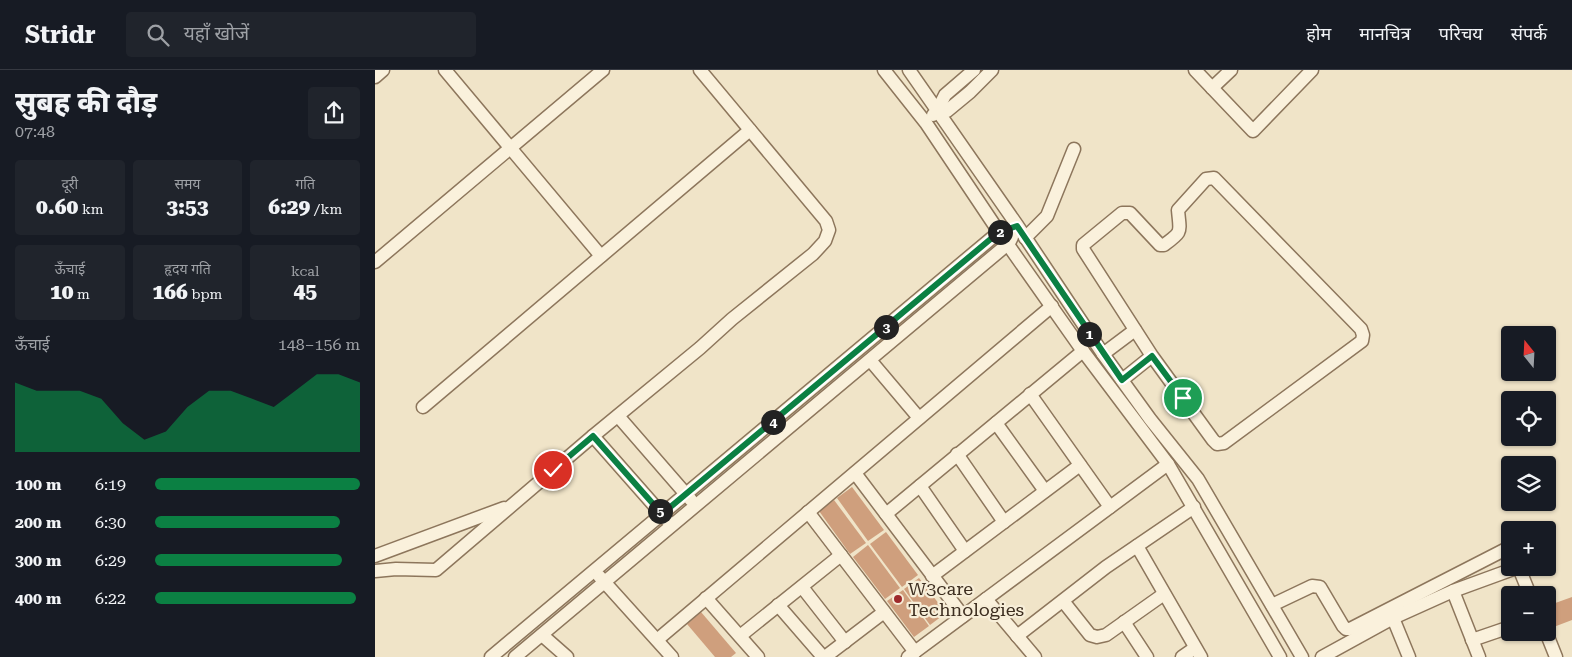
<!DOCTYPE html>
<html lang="hi">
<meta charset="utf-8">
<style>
body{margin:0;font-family:"Roboto Serif","Noto Sans Devanagari",serif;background:#20242c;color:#f1f3f6;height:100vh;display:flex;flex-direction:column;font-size:19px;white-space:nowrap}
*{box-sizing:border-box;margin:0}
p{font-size:16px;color:#9ea1a6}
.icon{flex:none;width:28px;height:28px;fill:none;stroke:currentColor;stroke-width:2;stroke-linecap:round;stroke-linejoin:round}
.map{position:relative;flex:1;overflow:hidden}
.side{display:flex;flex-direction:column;background:#171b24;width:375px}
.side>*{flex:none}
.needle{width:32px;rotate:342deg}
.fabs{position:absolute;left:1126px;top:256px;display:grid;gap:10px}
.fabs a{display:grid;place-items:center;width:55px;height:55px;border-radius:5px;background:#171b24;box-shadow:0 1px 4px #0004;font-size:25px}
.pin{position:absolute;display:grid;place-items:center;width:42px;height:42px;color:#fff;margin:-21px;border:2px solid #fff;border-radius:50%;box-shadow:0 1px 5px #0007}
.km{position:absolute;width:25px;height:25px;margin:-12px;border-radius:50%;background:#222;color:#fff;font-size:14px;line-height:25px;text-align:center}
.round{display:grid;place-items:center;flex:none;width:52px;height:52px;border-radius:5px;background:#20242c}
.summary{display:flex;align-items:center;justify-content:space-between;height:85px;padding:0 15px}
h1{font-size:28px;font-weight:800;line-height:38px}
.stats{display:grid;grid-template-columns:repeat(3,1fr);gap:8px;height:85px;padding:5px 15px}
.stats div{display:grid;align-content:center;border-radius:5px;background:#20242c;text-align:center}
.stats b{font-size:21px;font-weight:800}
.stats small{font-size:14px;font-weight:400}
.stats p{font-size:14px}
.chart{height:140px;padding:10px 15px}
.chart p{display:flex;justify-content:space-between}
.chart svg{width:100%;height:90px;margin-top:5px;fill:#0b8043;opacity:.7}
ul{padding:0 15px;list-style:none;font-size:16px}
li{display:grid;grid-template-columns:80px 60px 1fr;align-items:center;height:38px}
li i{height:12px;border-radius:6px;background:#0b8043}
header{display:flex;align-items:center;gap:30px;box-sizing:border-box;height:70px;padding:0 25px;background:#171b24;border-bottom:1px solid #363941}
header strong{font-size:24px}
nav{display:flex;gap:28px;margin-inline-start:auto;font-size:18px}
.search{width:350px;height:45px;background:#20242c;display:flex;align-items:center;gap:12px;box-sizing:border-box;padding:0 18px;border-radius:5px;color:#9ea1a6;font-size:19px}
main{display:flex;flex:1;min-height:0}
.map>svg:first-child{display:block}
.building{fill:#cf9f7d}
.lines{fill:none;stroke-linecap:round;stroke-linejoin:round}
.minor-casing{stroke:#8d765c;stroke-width:15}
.minor{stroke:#faf1dc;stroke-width:12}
.route-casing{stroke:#fff;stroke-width:10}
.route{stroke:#0b8043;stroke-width:6}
.poi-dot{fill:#9e2a2b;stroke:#f7eed8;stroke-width:2}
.labels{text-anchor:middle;stroke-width:4.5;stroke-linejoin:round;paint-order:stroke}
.poi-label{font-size:18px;fill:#3d2e20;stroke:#f7eed8;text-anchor:start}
</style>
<header>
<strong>Stridr</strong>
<div class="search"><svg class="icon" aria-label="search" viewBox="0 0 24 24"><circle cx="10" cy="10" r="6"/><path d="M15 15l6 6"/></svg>यहाँ खोजें</div>
<nav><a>होम</a><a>मानचित्र</a><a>परिचय</a><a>संपर्क</a></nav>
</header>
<main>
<section class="side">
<div class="summary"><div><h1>सुबह की दौड़</h1><p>07:48</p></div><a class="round"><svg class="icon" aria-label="share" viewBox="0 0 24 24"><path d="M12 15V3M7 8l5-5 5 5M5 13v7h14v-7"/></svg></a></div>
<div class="stats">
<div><p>दूरी</p><b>0.60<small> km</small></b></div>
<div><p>समय</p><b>3:53</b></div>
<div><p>गति</p><b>6:29<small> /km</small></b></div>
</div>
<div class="stats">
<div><p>ऊँचाई</p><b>10<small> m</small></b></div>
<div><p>हृदय गति</p><b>166<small> bpm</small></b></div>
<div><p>kcal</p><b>45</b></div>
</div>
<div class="chart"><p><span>ऊँचाई</span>148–156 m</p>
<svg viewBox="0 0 160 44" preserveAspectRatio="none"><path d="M0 44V10L10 14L20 14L30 14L40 18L50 30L60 38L70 34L80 22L90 14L100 14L110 18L120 22L130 14L140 6L150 6L160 10V44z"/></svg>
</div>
<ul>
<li><b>100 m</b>6:19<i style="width:100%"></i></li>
<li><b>200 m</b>6:30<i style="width:90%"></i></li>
<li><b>300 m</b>6:29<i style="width:91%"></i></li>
<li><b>400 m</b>6:22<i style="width:98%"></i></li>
</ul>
</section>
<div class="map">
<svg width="1197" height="587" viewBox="0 0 1197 587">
<rect width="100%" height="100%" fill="#f0e4c8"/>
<g class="building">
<polygon points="477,417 509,460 493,471 462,428"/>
<polygon points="459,430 491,473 475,484 444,441"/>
<polygon points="511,462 543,505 527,517 495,474"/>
<polygon points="493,475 525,518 510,529 478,487"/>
<polygon points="544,508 571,543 555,555 529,519"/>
<polygon points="528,520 554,556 539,567 512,531"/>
<polygon points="1197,527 1197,550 1176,558 1172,549 1172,536"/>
<polygon points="326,542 361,583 356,587 340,587 312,554"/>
</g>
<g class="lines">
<defs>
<g id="minor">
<polyline points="70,0 226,186"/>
<polyline points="509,0 551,53 624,162 705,277 793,394 905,587"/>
<polyline points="534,0 642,155 728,284 775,349 823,409 927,587"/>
<polyline points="820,0 878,61 937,0"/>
<polyline points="0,7 8,0"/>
<polyline points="837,18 856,0"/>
<polyline points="562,41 572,41 595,22 617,0"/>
<polyline points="558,45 562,41 570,25 599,0"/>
<polyline points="650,168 672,146 699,79"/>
<polyline points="0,192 228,0"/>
<polyline points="728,284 760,260"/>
<polyline points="495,290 544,348"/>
<path d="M747,310L777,286L838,370L842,374L849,373L987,271L988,265L986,259L839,108L831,109L803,140C805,163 808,161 789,175H785L755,143H747L708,175V179L777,286"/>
<polyline points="655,324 735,437"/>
<polyline points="48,337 375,60"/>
<polyline points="243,346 316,430"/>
<polyline points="621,353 670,421"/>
<polyline points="218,366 292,450"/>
<polyline points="582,384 629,452"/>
<polyline points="480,403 588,546"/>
<polyline points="545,416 590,481"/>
<polyline points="433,442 540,582"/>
<polyline points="511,444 708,281"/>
<polyline points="762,476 826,587"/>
<polyline points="0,486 129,438"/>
<polyline points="1144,498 1155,525"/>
<polyline points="0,501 21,499 61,500 218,366 325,278 357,249 438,184 450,171 454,160 451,151 325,0"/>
<polyline points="224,506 297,587"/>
<polyline points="557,506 705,395"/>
<polyline points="427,517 470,572"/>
<polyline points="1078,521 1104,587"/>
<polyline points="331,528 383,587"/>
<polyline points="611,529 660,587"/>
<polyline points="688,531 715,565 722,567 731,565 789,524"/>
<polyline points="403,535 448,587"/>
<polyline points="897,535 937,516 945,517 968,556 971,559 975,559 1135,477"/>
<polyline points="1018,548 1034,587"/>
<polyline points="749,552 772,587"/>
<polyline points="1171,562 1181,587"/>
<polyline points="167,565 192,587"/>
<polyline points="365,566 466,485"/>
<polyline points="642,566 731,497 819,437"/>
<polyline points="282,570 677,236"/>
<polyline points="1097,570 1135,557"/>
<polyline points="116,587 624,162 632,159"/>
<polyline points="140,587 634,173 637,167"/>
<polyline points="450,587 509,542"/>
<polyline points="533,587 793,394"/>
<polyline points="807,587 820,578"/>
<polyline points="947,587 1018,548 1078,521 1141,498"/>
</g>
</defs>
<use href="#minor" class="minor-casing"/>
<use href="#minor" class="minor"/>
</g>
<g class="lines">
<defs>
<polyline id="route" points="178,400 218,366 287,444 624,162 642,156 747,310 777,286 808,328"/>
</defs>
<use href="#route" class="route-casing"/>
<use href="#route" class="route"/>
</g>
<circle class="poi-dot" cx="523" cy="529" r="5"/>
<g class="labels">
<g class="poi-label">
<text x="533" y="525">W3care<tspan x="533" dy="21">Technologies</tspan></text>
</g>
</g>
</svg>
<div class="fabs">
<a><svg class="needle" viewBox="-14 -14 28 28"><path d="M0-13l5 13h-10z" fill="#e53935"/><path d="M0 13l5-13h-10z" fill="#9ea1a6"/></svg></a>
<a><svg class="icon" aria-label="locate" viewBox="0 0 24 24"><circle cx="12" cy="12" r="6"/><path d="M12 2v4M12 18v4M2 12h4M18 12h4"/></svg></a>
<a><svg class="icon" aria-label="layers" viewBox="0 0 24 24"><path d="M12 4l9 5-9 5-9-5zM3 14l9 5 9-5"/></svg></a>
<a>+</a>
<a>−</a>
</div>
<div class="pin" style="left:808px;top:328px;background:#1e9e55"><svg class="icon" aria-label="arrive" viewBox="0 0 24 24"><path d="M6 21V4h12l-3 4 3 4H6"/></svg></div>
<div class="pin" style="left:178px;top:400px;background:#d93025"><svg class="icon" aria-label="check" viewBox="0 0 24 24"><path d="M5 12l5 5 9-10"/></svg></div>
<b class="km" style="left:714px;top:264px">1</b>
<b class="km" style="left:625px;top:162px">2</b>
<b class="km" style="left:511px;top:257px">3</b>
<b class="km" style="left:398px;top:352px">4</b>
<b class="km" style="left:285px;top:441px">5</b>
</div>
</main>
